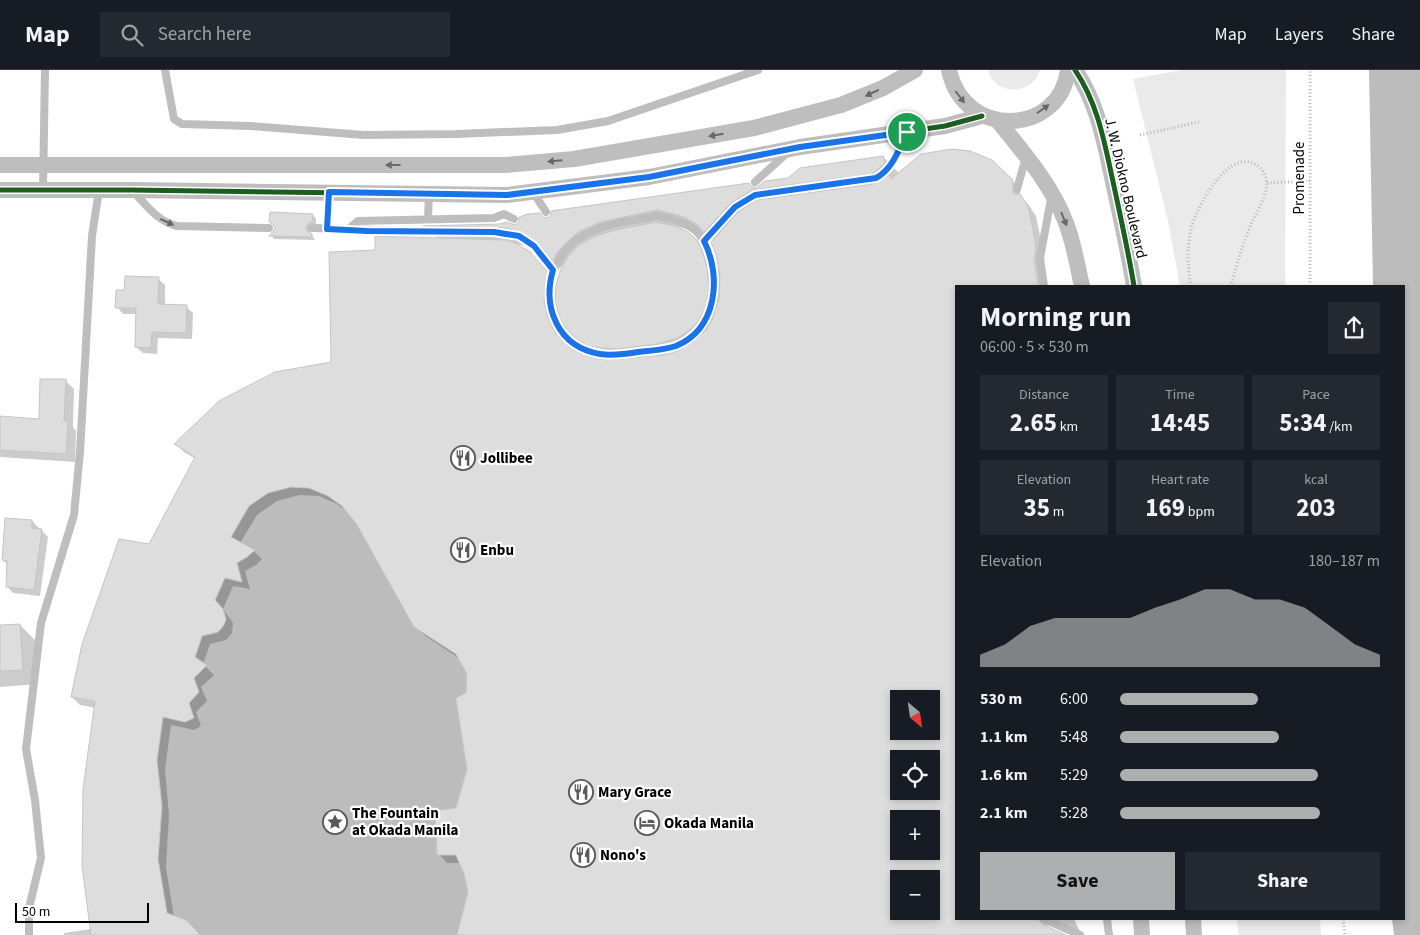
<!DOCTYPE html>
<meta charset="utf-8">
<style>
body{margin:0;font-family:"Source Sans 3",sans-serif;background:#242831;color:#f1f3f6;height:100vh;display:flex;flex-direction:column;font-size:19px;white-space:nowrap}
*{box-sizing:border-box;margin:0}
p{font-size:16px;color:#9ea1a6}
.icon{flex:none;width:28px;height:28px;fill:none;stroke:currentColor;stroke-width:2;stroke-linecap:round;stroke-linejoin:round}
.map{position:relative;flex:1;overflow:hidden}
.side{position:absolute;left:955px;top:215px;width:450px;height:635px;display:flex;flex-direction:column;background:#171b24;border-radius:0px;box-shadow:0 2px 8px #0003}
.side>*{flex:none}
.needle{width:32px;rotate:151deg}
.fabs{position:absolute;left:890px;top:620px;display:grid;gap:10px}
.fabs a{display:grid;place-items:center;width:50px;height:50px;border-radius:0px;background:#171b24;box-shadow:0 2px 8px #0003;font-size:25px}
.scale{position:absolute;left:15px;bottom:12px;width:134px;box-sizing:border-box;padding-left:5px;border:2px solid #000;border-top:0;font-size:14px;line-height:18px;white-space:nowrap;color:#000;-webkit-text-stroke:4px #fff;paint-order:stroke}
.pin{position:absolute;display:grid;place-items:center;width:42px;height:42px;color:#fff;margin:-21px;border:2px solid #fff;border-radius:50%;box-shadow:0 1px 5px #0007}
.round{display:grid;place-items:center;flex:none;width:52px;height:52px;border-radius:0px;background:#242831}
.headline{display:flex;align-items:center;justify-content:space-between;height:85px;padding:0 25px}
h1{font-size:28px;font-weight:700;line-height:38px}
.figures{display:grid;grid-template-columns:repeat(3,1fr);gap:8px;height:85px;padding:5px 25px}
.figures div{display:grid;align-content:center;border-radius:0px;background:#242831;text-align:center}
.figures b{font-size:25px;font-weight:700}
.figures small{font-size:14px;font-weight:400}
.figures p{font-size:14px}
.chart{height:140px;padding:10px 25px}
.chart p{display:flex;justify-content:space-between}
.chart svg{width:100%;height:90px;margin-top:5px;fill:#adaeaf;opacity:.7}
.cta{display:flex;gap:10px;margin-top:auto;padding:10px 25px}
.cta a{flex:1;height:58px;border-radius:0px;background:#adaeaf;color:#111;font-size:20px;font-weight:700;line-height:58px;text-align:center}
.cta a+a{background:#242831;color:#f1f3f6}
ul{padding:0 25px;list-style:none;font-size:16px}
li{display:grid;grid-template-columns:80px 60px 1fr;align-items:center;height:38px}
li i{height:12px;border-radius:6px;background:#adaeaf}
header{display:flex;align-items:center;gap:30px;box-sizing:border-box;height:70px;padding:0 25px;background:#171b24;border-bottom:1px solid #363941}
header strong{font-size:24px}
nav{display:flex;gap:28px;margin-inline-start:auto;font-size:18px}
.search{width:350px;height:45px;background:#242831;display:flex;align-items:center;gap:12px;box-sizing:border-box;padding:0 18px;border-radius:0px;color:#9ea1a6;font-size:19px}
.map>svg:first-child{display:block}
.green{fill:#eaeaea}
.water{fill:#bcbcbc}
.shadow{fill:#0003;fill-rule:evenodd}
.building{fill:#ddd;stroke:#c5c5c5;fill-rule:evenodd}
.lines{fill:none;stroke-linecap:round;stroke-linejoin:round}
.path{stroke:#b8b8b8;stroke-width:3;stroke-dasharray:1 2.5;stroke-linecap:butt}
.service{stroke:#bebebe;stroke-width:8}
.minor{stroke:#bebebe;stroke-width:16}
.cycleway-casing{stroke:#fff;stroke-width:8}
.cycleway{stroke:#1b5e20;stroke-width:5}
.oneway{fill:#686868}
.route-casing{stroke:#fff;stroke-width:10}
.route{stroke:#1a73e8;stroke-width:6}
.labels{text-anchor:middle;stroke-width:4.5;stroke-linejoin:round;paint-order:stroke}
.street-label{font-size:15px;fill:#000;stroke:#fff}
.poi-label{font-size:15px;font-weight:bold;fill:#000;stroke:#fff;text-anchor:start}
</style>
<header>
<strong>Map</strong>
<div class="search"><svg class="icon" aria-label="search" viewBox="0 0 24 24"><circle cx="10" cy="10" r="6"/><path d="M15 15l6 6"/></svg>Search here</div>
<nav><a>Map</a><a>Layers</a><a>Share</a></nav>
</header>
<div class="map">
<svg width="1420" height="865" viewBox="0 0 1420 865">
<rect width="100%" height="100%" fill="#fff"/>
<g class="green">
<path d="M988,0H1040C1033,26 994,26 988,0Z"/>
<polygon points="1182,0 1286,0 1285,216 1180,216 1168,151 1133,9"/>
<polygon points="1237,849 1320,849 1321,865 1238,865"/>
</g>
<g class="water">
<polygon points="1369,0 1420,0 1420,865 1394,865 1392,849 1404,849 1404,216 1373,216"/>
<path d="M291,417L309,418L328,426L342,436L356,453L414,557L456,584L467,604L466,623L456,629L467,699L456,738L435,741L437,785H456L464,804L468,822L457,865H200L186,850L167,843L158,789L161,736L157,690L163,647L185,652L192,647L185,637L197,624L187,613L203,564C225,568 234,544 214,531L225,506H239V500L231,495L247,487L250,483L231,467L249,436L268,423Z"/>
</g>
<g class="shadow">
<path d="M883,87L899,103L1012,111L1020,119V126L1028,134L1036,146L1043,180L1045,216H956V849H1074L1081,863L1049,852L1046,858L1063,865H458L469,822L465,804L461,793H447L439,784L457,739L468,699V603L460,589L424,565L415,557L357,452L349,443L337,434L319,426L300,425L277,431L257,445L240,473L254,481L262,489L256,495L245,501L250,519L233,516L223,539L233,553L232,563L226,570L210,574L203,594L214,605L201,617L207,631L196,642L201,656L194,660L171,655L165,699L169,745L166,798L174,847L198,865H64V863L91,859L96,638L80,635L72,627L196,389L184,382L176,374L332,293L376,181L438,169L426,157L515,156L543,148L547,149L753,118L756,119L789,109ZM678,157L701,163L714,170L712,172L719,195L720,202L707,182L690,165ZM514,174L533,177L551,186L562,199L579,268L601,279L600,281L581,272L593,284L608,291L585,288L568,278L564,273L556,257L552,223L555,212L538,191ZM899,629H931V661H899ZM899,689H931V721H899ZM899,749H931V781H899ZM899,809H931V841H899Z"/>
<polygon points="312,145 316,148 316,156 313,157 310,162 315,170 274,169 271,165 276,159 271,152"/>
<polygon points="158,209 165,215 165,236 186,237 193,243 192,269 158,268 157,284 143,283 136,277 137,244 123,244 117,237 125,221"/>
<polygon points="65,310 74,319 73,357 76,361 75,392 0,387 0,347 40,350"/>
<polygon points="32,451 39,458 38,460 41,460 48,467 40,526 13,523 7,516 8,495 3,490"/>
<polygon points="20,555 35,570 38,614 0,617 0,556"/>
</g>
<g class="building">
<path d="M952,79L970,81L992,90L1013,110V123L1016,124H1020L1028,136L1035,170L1036,179L1034,188L1038,216H956V849H1038L1042,854L1066,865H457L468,822L464,804L456,785H437L435,741L456,738L467,699L456,628L466,623L467,604L456,584L414,557L356,453L342,436L328,426L309,418L291,417L268,423L249,436L231,467L255,480L247,487L237,493L242,512L225,508L215,530L223,539L226,549L224,555L218,562L202,566L195,587L207,595L194,608L199,622L189,633L194,648L185,652L163,647L157,690L162,736L158,789L167,843L186,850L200,865H91L82,796L83,719L95,631L71,627L82,574L99,526L119,469L149,474L195,387L174,374L219,331L275,302L331,292L329,182L375,180V166L505,170L513,172L529,181L548,202L545,215L544,231L548,248L556,264L569,277L585,286L606,290L664,285L678,281L694,271L706,260L712,250L719,229L720,207L716,184L711,172L739,141L757,130L874,114L889,105L891,109L921,84ZM899,629H931V661H899ZM899,689H931V721H899ZM899,749H931V781H899ZM899,809H931V841H899Z"/>
<polygon points="883,86 885,93 876,101 870,104 752,120 731,133 704,162 698,155 684,147 657,140 601,152 580,161 571,168 558,181 553,191 537,173 516,161 506,158 423,156 499,154 507,152 515,155 519,152 519,147 528,144 540,143 543,147 547,148 551,145 551,141 749,113 751,116 756,118 765,111 788,108 800,98"/>
<polygon points="270,142 313,144 312,152 309,153 306,157 307,161 312,164 312,167 269,166 275,159 274,155 269,152"/>
<polygon points="656,152 675,156 688,162 697,170 701,178 707,197 709,218 706,236 700,249 691,259 678,268 657,274 619,279 601,278 589,276 575,268 565,257 559,245 555,230 556,216 560,201 567,188 578,176 595,166 615,160"/>
<polygon points="125,206 159,207 158,234 187,235 186,263 152,262 151,278 135,277 136,238 115,238 116,220 124,220"/>
<polygon points="40,309 66,309 64,351 68,351 66,384 0,380 0,346 39,349"/>
<polygon points="5,448 32,450 32,458 42,459 34,520 6,517 7,491 2,490"/>
<polygon points="20,554 23,600 0,601 0,555"/>
</g>
<g class="lines">
<g class="path">
<polyline points="1140,65 1199,52"/>
<polyline points="1267,113 1310,111"/>
<path d="M1191,216C1187,197 1187,174 1192,155C1199,133 1232,72 1260,98C1264,101 1267,109 1267,115C1265,129 1257,142 1251,154C1243,175 1236,195 1231,216"/>
<polyline points="1310,216 1310,0"/>
<polyline points="1343,849 1345,865"/>
</g>
<g class="service">
<polyline points="165,0 174,49 182,54 250,56 364,65 456,64 557,60 608,51 758,0"/>
<polyline points="755,112 787,83"/>
<polyline points="1017,119 1026,87"/>
<polyline points="43,120 45,0"/>
<path d="M133,121C146,135 157,151 177,156L269,158"/>
<polyline points="533,122 546,142"/>
<path d="M656,146C671,148 683,151 695,160C713,176 719,215 711,238C707,251 698,262 686,270C673,280 655,280 639,282C622,284 604,287 587,281C541,263 538,202 574,172C596,154 629,151 656,146Z"/>
<polyline points="428,149 429,124"/>
<path d="M312,158L506,164C531,169 538,182 553,200"/>
<polyline points="327,159 329,122"/>
<polyline points="347,160 358,151 494,148 504,144 514,149"/>
<path d="M704,171L735,137L755,125L872,109C892,103 898,80 907,62"/>
<polyline points="1044,216 1040,188 1051,129"/>
<polyline points="1044,849 1080,865"/>
<polyline points="1107,849 1109,865"/>
<polyline points="29,865 29,838 41,788 35,730 26,679 41,553 74,445 80,382 92,166 99,120"/>
</g>
<g class="minor">
<path d="M949,0C964,70 1060,66 1068,0"/>
<path d="M1075,0C1097,32 1104,70 1112,107C1120,144 1128,180 1134,216"/>
<path d="M998,51C1023,82 1052,115 1066,153C1074,173 1077,195 1082,216"/>
<polyline points="0,95 506,95 574,89 754,58 841,35 883,18 915,0"/>
<polyline points="0,120 131,120 507,125 649,107 800,77 945,56 982,46"/>
<polyline points="1141,849 1142,865"/>
<polyline points="1193,849 1194,865"/>
</g>
<defs>
<g id="cycleway">
<path d="M1075,0C1097,32 1104,70 1112,107C1120,144 1128,180 1134,216"/>
<polyline points="0,120 131,120 507,125 649,107 800,77 945,56 982,46"/>
</g>
</defs>
<use href="#cycleway" class="cycleway-casing"/>
<use href="#cycleway" class="cycleway"/>
</g>
<defs><path id="oneway-solid" d="M-6-.8H1V-3.2L6.5 0L1 3.2V.8H-6Z" transform="scale(1.25)"/></defs>
<g class="oneway">
<use href="#oneway-solid" transform="translate(872 23) rotate(155)"/>
<use href="#oneway-solid" transform="translate(960 27) rotate(53)"/>
<use href="#oneway-solid" transform="translate(1043 39) rotate(-35)"/>
<use href="#oneway-solid" transform="translate(716 65) rotate(170)"/>
<use href="#oneway-solid" transform="translate(555 91) rotate(175)"/>
<use href="#oneway-solid" transform="translate(393 95) rotate(180)"/>
<use href="#oneway-solid" transform="translate(1064 149) rotate(68)"/>
<use href="#oneway-solid" transform="translate(167 152) rotate(25)"/>
</g>
<g class="lines">
<defs>
<path id="route" d="M907,62C899,79 893,99 876,108L755,125L735,137L704,171C722,207 717,259 676,276C664,280 650,281 638,282C626,284 613,286 600,284C558,277 542,238 553,200L534,176L519,166L506,164L494,162L367,161L327,159L329,122L507,125L649,107L800,77Z"/>
</defs>
<use href="#route" class="route-casing"/>
<use href="#route" class="route"/>
</g>
<defs>
<symbol id="restaurant-ring" viewBox="-11 -11 22 22"><circle r="9.5" fill="#fff" stroke="#595959" stroke-width="1.5"/><path d="M-5-6h1v4h1v-4h1v4h1v-4h1v5L-1.5 .5V6h-2V.5L-5-1ZM5-6V6H3V1.5H1.5Q1.5-4 5-6Z" fill="#595959"/></symbol>
<symbol id="sight-ring" viewBox="-11 -11 22 22"><circle r="9.5" fill="#fff" stroke="#595959" stroke-width="1.5"/><path d="M0-6L1.8-2.2L6-1.7L2.9 1.2L3.7 5.4L0 3.3L-3.7 5.4L-2.9 1.2L-6-1.7L-1.8-2.2Z" fill="#595959"/></symbol>
<symbol id="hotel-ring" viewBox="-11 -11 22 22"><circle r="9.5" fill="#fff" stroke="#595959" stroke-width="1.5"/><path d="M-6-4.5h1.5V1H6V5H4.5V3h-9V5H-6ZM-4 0a1.8 1.8 0 1 1 3.6 0ZM.5 0V-2.5h3Q6-2.5 6 0Z" fill="#595959"/></symbol>
</defs>
<g fill-rule="evenodd">
<use href="#restaurant-ring" x="449" y="374" width="28" height="28"/>
<use href="#restaurant-ring" x="449" y="466" width="28" height="28"/>
<use href="#restaurant-ring" x="567" y="708" width="28" height="28"/>
<use href="#sight-ring" x="321" y="738" width="28" height="28"/>
<use href="#hotel-ring" x="633" y="739" width="28" height="28"/>
<use href="#restaurant-ring" x="569" y="771" width="28" height="28"/>
</g>
<g class="labels">
<g class="street-label">
<text transform="translate(1299 108) rotate(-90)" y="5">Promenade</text>
<text transform="translate(1126 118) rotate(77)" y="5">J. W. Diokno Boulevard</text>
</g>
<g class="poi-label">
<text x="480" y="393">Jollibee</text>
<text x="480" y="485">Enbu</text>
<text x="598" y="727">Mary Grace</text>
<text x="352" y="748">The Fountain<tspan x="352" dy="17">at Okada Manila</tspan></text>
<text x="664" y="758">Okada Manila</text>
<text x="600" y="790">Nono's</text>
</g>
</g>
</svg>
<div class="fabs">
<a><svg class="needle" viewBox="-14 -14 28 28"><path d="M0-13l5 13h-10z" fill="#e53935"/><path d="M0 13l5-13h-10z" fill="#9ea1a6"/></svg></a>
<a><svg class="icon" aria-label="locate" viewBox="0 0 24 24"><circle cx="12" cy="12" r="6"/><path d="M12 2v4M12 18v4M2 12h4M18 12h4"/></svg></a>
<a>+</a>
<a>−</a>
</div>
<div class="scale">50 m</div>
<div class="pin" style="left:907px;top:62px;background:#1e9e55"><svg class="icon" aria-label="arrive" viewBox="0 0 24 24"><path d="M6 21V4h12l-3 4 3 4H6"/></svg></div>
<section class="side">
<div class="headline"><div><h1>Morning run</h1><p>06:00 · 5 × 530 m</p></div><a class="round"><svg class="icon" aria-label="share" viewBox="0 0 24 24"><path d="M12 15V3M7 8l5-5 5 5M5 13v7h14v-7"/></svg></a></div>
<div class="figures">
<div><p>Distance</p><b>2.65<small> km</small></b></div>
<div><p>Time</p><b>14:45</b></div>
<div><p>Pace</p><b>5:34<small> /km</small></b></div>
</div>
<div class="figures">
<div><p>Elevation</p><b>35<small> m</small></b></div>
<div><p>Heart rate</p><b>169<small> bpm</small></b></div>
<div><p>kcal</p><b>203</b></div>
</div>
<div class="chart"><p><span>Elevation</span>180–187 m</p>
<svg viewBox="0 0 160 44" preserveAspectRatio="none"><path d="M0 44V38L10 33L20 24L30 20L40 20L50 20L60 20L70 15L80 11L90 6L100 6L110 11L120 11L130 15L140 24L150 33L160 38V44z"/></svg>
</div>
<ul>
<li><b>530 m</b>6:00<i style="width:53%"></i></li>
<li><b>1.1 km</b>5:48<i style="width:61%"></i></li>
<li><b>1.6 km</b>5:29<i style="width:76%"></i></li>
<li><b>2.1 km</b>5:28<i style="width:77%"></i></li>
</ul>
<div class="cta"><a>Save</a><a>Share</a></div>
</section>
</div>
